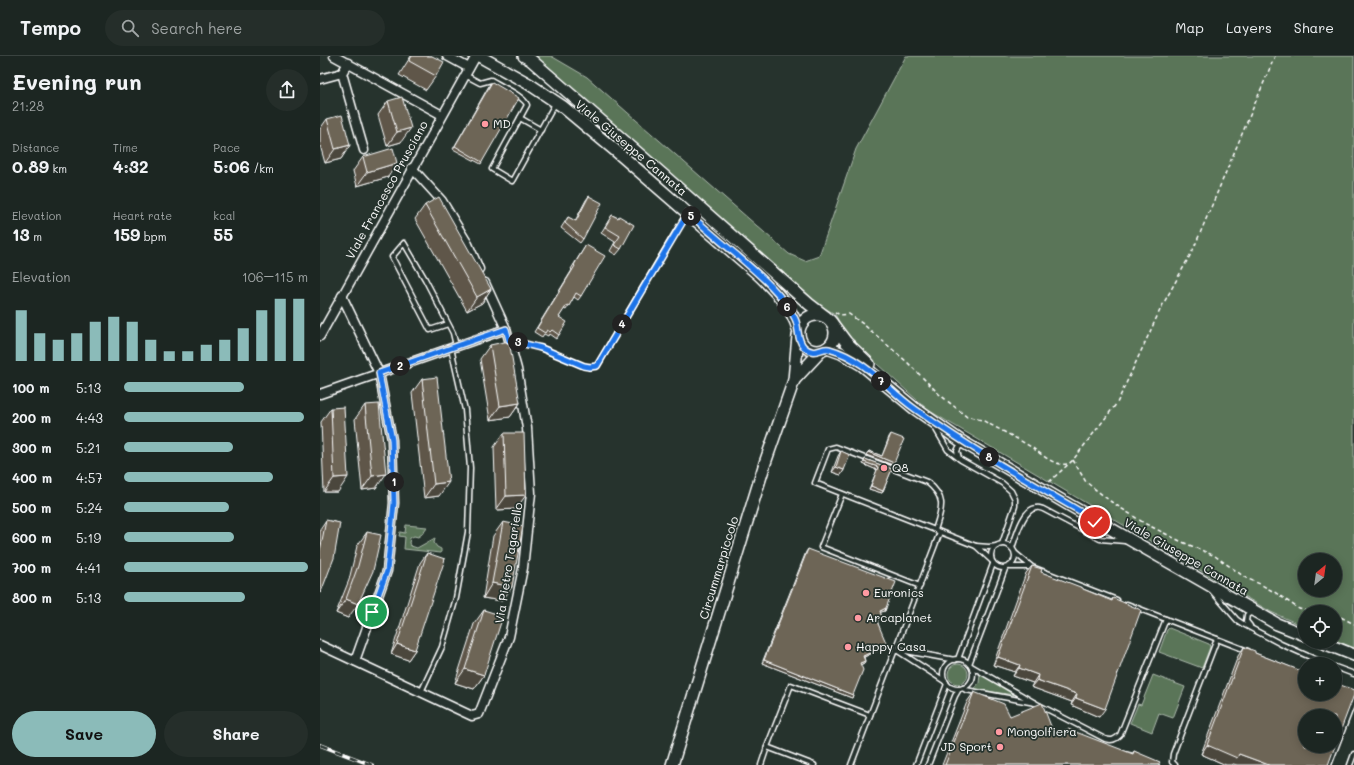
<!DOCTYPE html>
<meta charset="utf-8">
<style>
body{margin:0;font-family:Mali,sans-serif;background:#252e2a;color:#f1f3f6;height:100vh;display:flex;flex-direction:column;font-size:15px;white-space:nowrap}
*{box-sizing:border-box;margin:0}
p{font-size:13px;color:#a0a5a5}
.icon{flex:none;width:22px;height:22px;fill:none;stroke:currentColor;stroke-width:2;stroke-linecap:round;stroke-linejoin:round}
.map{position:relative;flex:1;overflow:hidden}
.sheet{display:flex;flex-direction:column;background:#1c2622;width:320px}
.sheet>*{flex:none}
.needle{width:26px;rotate:29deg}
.tools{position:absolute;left:978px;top:497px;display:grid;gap:8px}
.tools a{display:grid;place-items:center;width:44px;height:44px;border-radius:50%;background:#1c2622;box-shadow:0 2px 10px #0003,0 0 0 1px #3a4340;font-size:20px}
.pin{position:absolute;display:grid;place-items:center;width:34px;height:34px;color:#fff;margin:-17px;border:2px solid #fff;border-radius:50%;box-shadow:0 1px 4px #0007}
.km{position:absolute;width:20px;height:20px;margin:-10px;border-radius:50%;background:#222;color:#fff;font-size:11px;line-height:20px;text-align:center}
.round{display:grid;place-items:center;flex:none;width:42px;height:42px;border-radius:21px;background:#252e2a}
.head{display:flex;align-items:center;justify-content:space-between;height:68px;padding:0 12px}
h1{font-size:22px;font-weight:700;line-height:30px}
.stats{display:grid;grid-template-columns:repeat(3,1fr);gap:6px;height:68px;padding:4px 12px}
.stats div{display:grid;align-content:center}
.stats b{font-size:17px;font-weight:700}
.stats small{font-size:11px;font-weight:400}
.stats p{font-size:11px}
.chart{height:112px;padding:8px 12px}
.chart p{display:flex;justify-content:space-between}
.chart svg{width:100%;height:72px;margin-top:4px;stroke:#8bbbb9;stroke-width:6}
.primary-button{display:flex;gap:8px;margin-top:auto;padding:8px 12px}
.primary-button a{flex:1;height:46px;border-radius:24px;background:#8bbbb9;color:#111;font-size:16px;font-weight:700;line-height:46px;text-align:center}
.primary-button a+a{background:#252e2a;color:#f1f3f6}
ul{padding:0 12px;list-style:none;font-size:13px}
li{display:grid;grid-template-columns:64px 48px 1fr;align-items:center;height:30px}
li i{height:10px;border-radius:5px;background:#8bbbb9}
header{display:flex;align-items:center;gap:24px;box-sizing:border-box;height:56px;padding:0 20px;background:#1c2622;border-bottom:1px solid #3a4340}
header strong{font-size:19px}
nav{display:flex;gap:22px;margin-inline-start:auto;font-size:14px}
.search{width:280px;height:36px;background:#252e2a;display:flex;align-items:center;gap:10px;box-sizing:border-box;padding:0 14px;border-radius:22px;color:#a0a5a5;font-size:15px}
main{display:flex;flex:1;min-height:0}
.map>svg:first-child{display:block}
.green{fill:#5a7459;stroke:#acbaac;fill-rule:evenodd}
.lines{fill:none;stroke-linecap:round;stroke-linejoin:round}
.lane-casing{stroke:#fff;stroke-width:7}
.street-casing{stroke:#fff;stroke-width:11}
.secondary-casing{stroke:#fff;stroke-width:14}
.path{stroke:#fff;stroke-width:1.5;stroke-dasharray:4 3;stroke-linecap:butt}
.lane{stroke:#26332d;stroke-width:4}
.street{stroke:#26332d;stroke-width:8}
.secondary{stroke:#26332d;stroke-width:11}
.rail-casing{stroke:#fff;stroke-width:4}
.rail{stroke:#26332d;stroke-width:2.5;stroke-dasharray:8;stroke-linecap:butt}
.wall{fill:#5e574a;stroke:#fff}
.shaded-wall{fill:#4c473c;stroke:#fff}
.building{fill:#6d6556;stroke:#fff}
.route-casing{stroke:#fff;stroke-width:8}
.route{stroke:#1a73e8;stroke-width:5}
.poi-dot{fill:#ff9aa2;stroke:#26332d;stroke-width:1.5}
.labels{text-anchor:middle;stroke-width:3.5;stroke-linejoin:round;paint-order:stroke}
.poi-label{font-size:12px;fill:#fff;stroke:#26332d;text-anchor:start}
.street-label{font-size:12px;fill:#fff;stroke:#26332d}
</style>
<header>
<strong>Tempo</strong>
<div class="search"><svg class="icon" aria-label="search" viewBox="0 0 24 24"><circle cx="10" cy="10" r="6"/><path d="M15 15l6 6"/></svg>Search here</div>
<nav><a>Map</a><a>Layers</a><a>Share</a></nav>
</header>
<main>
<section class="sheet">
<div class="head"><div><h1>Evening run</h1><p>21:28</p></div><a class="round"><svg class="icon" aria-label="share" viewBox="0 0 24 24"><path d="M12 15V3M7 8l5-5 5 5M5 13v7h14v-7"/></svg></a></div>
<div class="stats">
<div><p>Distance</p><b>0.89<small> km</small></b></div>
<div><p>Time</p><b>4:32</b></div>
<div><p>Pace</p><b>5:06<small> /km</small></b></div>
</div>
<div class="stats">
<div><p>Elevation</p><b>13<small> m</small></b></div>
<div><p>Heart rate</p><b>159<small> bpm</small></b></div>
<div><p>kcal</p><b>55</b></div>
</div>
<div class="chart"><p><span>Elevation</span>106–115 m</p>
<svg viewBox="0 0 160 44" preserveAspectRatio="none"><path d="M5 44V13M15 44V27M25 44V31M35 44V27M45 44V20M55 44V17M65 44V20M75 44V31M85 44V38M95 44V38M105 44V34M115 44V31M125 44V24M135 44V13M145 44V6M155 44V6"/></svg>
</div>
<ul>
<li><b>100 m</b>5:13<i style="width:65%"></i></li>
<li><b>200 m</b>4:43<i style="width:98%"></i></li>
<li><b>300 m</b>5:21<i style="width:59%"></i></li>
<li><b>400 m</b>4:57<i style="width:81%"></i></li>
<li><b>500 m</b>5:24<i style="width:57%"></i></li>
<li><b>600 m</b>5:19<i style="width:60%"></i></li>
<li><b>700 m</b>4:41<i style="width:100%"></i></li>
<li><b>800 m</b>5:13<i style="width:66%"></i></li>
</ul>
<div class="primary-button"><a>Save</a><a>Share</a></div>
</section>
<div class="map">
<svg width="1034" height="709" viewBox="0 0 1034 709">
<rect width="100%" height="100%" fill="#26332d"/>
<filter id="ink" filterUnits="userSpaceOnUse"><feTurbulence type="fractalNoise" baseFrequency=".025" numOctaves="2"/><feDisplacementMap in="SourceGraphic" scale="8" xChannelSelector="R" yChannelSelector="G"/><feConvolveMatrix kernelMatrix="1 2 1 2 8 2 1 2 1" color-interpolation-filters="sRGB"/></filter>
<g filter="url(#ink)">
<g class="green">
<path d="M207,0H231L267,21L469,198L485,205L499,200L536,93L586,0H1034V592L1015,584V556H985V571L951,556L608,354L526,280L515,258L489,243ZM985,504H1015V534H985Z"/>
<polygon points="86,469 107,471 102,478 98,481 94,480 90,482 89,487 91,490 97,492 115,482 114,487 117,491 121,493 121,497 84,493 85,481 79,480 80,476 85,477"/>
<polygon points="849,572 889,588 890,591 882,612 839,596 847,574"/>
<circle cx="638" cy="618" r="10"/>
<polygon points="660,618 694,639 654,633 659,627"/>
<polygon points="833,619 865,631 853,662 839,657 832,676 810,667 818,648 821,649"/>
</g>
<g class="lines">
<defs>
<g id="lane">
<path d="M145,19L160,27L171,24C180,30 204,40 207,49L172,113L192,125L236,46"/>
<polyline points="200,62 221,74"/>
<polyline points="128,268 110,274 72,201 84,187 105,223 133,277 136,290"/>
<polyline points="221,292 264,310 270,311 277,310 367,157"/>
<polyline points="614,370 628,394 641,404 682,427 691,435 695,443 695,450 682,488"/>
<polyline points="639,402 637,395 639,391 644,389"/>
<polyline points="522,438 501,491 600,530"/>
<path d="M615,474C622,452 627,442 607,426L516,391L508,393L495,427C549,448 602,469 656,490"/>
<polyline points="764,474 771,475 773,473 775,466"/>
<circle cx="683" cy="500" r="12"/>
<path d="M692,492C696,481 703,453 716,452C718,451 720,452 723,453L780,483L805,485"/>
<polyline points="695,497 712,511 797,544"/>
<polyline points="671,504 656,490 669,491 677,490"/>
<polyline points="690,511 711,511"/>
<polyline points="891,534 917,564 923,568 961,588 1006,608"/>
<polyline points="807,548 928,595"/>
<polyline points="930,570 926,565 927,559 932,556"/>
<polyline points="638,603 673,508"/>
<circle cx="638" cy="618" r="15"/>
<polyline points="649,608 685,513"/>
<polyline points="1015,611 1034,618"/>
<polyline points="626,626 575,593 635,604"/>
<polyline points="643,632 646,634 715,647 651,610"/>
<polyline points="101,636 122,591 136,542 148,476 150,412 145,354 131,292"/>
<path d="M715,647L785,683C792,685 795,684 800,679L846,563"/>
<polyline points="441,709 447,691"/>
<polyline points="494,709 447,691 471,629 550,659"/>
<polyline points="531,709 620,476"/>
<polyline points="596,709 627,628"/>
<polyline points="608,709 635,640 639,633"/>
<polyline points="855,709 852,706 853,698 897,583"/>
<polyline points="1009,709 1034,644"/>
<polyline points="1030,709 1034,698"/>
</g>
<g id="street">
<polyline points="14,0 122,59"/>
<polyline points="127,0 149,12"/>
<polyline points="28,7 22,17 44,94"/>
<polyline points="0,23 22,17"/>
<polyline points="92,112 122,145 148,188 159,213"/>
<polyline points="22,240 59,317 72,384 74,447 67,515 35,605"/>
<polyline points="0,280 156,0"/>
<polyline points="0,338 186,273"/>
<polyline points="0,589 152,660 159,658 189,581 203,512 211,437 207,372 197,313 186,273 165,227"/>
</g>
<g id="secondary">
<path d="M159,0L209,28L242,50L296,95L439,219C455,235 472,251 478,273"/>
<polyline points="204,0 211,4 342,118 489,248 506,261"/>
<circle cx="497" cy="277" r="18"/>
<polyline points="514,270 526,286 549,308"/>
<polyline points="507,292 521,297 542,309 594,352 641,385 751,450 884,526 957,568 985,579"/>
<polyline points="474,324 501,295"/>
<polyline points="1001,586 1034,599"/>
<polyline points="352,709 445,407 474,324 478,280"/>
</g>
</defs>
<use href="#lane" class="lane-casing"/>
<use href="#street" class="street-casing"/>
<use href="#secondary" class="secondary-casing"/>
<g class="path">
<path d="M515,256L520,259L529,258L543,268L587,306L619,338L647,361C652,361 656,363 662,364C678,373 695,381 711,391C722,398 733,410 747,408"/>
<polyline points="198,286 215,291"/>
<polyline points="753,404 766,426 790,445 824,467 860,485 895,500 926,522 940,528 956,537 979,553 992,556"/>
<polyline points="729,426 753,404 797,347 841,252 873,194 955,0"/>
<polyline points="1015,558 1034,568"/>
</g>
<use href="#lane" class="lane"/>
<use href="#street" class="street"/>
<use href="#secondary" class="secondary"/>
<defs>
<polyline id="rail" points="0,689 52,709"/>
</defs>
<use href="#rail" class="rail-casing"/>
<use href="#rail" class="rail"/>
</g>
<g class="wall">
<polygon points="91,0 112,0 116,20 106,34 79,19"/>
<polygon points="170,28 162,106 161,108 133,93"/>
<polygon points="68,45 81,86 67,90 58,59"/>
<polygon points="7,63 30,89 21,103 5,107 0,89 0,73"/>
<polygon points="43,101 68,121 37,130 33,115"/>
<polygon points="269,140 263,183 260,187 241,172 248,161 255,165 266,144"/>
<polygon points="105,149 171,233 162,247 147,255 95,163"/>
<polygon points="292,159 298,162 301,193 296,199 290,195 295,186 281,177"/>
<polygon points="266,189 261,240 258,244 254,241 246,254 244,253 239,261 239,279 236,283 229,278 228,280 224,278 222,281 214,276 252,214 251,213"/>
<polygon points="170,289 200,347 190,361 170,364 160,303"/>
<polygon points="102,323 119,440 104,442 92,337"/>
<polygon points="45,349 56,432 42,434 35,363"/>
<polygon points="11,352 18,436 4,436 1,366"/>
<polygon points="184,377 196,453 176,454 174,391"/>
<polygon points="571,378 574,407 573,409 546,399 549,395 562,400 569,381"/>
<polygon points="521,395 524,414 521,419 512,416 518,400"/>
<polygon points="545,403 572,413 563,435 562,437 549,433 557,414 543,408"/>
<polygon points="6,464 1,536 0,537 0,473"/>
<polygon points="183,466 182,545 163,542 173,480"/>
<polygon points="47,476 28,562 16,557 29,524 37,490"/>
<polygon points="488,493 566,552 565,555 560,556 560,563 557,564 565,591 544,601 545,605 544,607 540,609 533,639 532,642 442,607 486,496"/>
<polygon points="107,497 95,594 88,604 71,598 100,507"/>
<polygon points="712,510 721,516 763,533 792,544 793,542 779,661 751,649 752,646 711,631 713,627 693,620 695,616 673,609 706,517"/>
<polygon points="164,554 164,619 154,633 135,627 154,568"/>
<polygon points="924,591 935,597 983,616 985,613 1008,709 917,709 913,708 912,709 906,709 881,698 918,600"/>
<polygon points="654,636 690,660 734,678 813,697 814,695 840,709 622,709 647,646"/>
</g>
<g class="shaded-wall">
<polygon points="91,72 81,86 67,90 77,76"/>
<polygon points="30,89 21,103 5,107 15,93"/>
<polygon points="77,107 68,121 37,130 47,116"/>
<polygon points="171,233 162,247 147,255 157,241"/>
<polygon points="200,347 190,361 170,364 180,350"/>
<polygon points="548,396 574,407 573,409 546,399"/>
<polygon points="544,406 558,411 557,414 543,408"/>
<polygon points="516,411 524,414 521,419 512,416"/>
<polygon points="66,418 56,432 42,434 52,420"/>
<polygon points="28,421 18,436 4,436 14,422"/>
<polygon points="129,426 119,440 104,442 114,428"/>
<polygon points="551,430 563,435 562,437 549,433"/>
<polygon points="206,439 196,453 176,454 186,440"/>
<polygon points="172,527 192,531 182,545 163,542"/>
<polygon points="26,543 38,548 28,562 16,557"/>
<polygon points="566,552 565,555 558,557 560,555"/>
<polygon points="562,561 560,563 554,565 556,563"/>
<polygon points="77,588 95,594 88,604 71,598"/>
<polygon points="567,589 565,591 542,602 543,600"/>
<polygon points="678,601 700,609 695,616 673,609"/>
<polygon points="444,604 533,639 532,642 442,607"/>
<polygon points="545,605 544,607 538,610 540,607"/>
<polygon points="699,612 718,619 713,627 693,620"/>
<polygon points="145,613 164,619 154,633 135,627"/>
<polygon points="717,624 757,638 752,646 711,631"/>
<polygon points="756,642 785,653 779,661 751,649"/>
<polygon points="887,689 919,698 949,709 917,709 913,708 912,709 906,709 881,698"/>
</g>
<g class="building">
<polygon points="92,0 112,0 124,6 116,20 89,5"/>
<polygon points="172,26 199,42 162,106 135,90"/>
<polygon points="82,41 91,72 77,76 68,45"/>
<polygon points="22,59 30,89 15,93 7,63"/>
<polygon points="73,92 77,107 47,116 43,101"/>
<polygon points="269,140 282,147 263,183 245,167 248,161 256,165"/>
<polygon points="119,141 171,233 157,241 105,149"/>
<polygon points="292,159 298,162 299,160 314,169 301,193 294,189 300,180 285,171"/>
<polygon points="266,189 285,200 261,240 256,237 249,250 247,249 239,261 247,266 239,279 232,274 230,276 227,274 225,277 217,272 255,210 254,209"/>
<polygon points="189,285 200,347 180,350 170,289"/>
<polygon points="117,321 129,426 114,428 102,323"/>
<polygon points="59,348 66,418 52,420 45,349"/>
<polygon points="24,351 28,421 14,422 11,352"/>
<polygon points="184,377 204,377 206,439 186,440"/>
<polygon points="571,378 584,383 574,407 548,396 549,395 562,400"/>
<polygon points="521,395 530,399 524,414 516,411"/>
<polygon points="545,403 572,413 563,435 551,430 558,411 544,406"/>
<polygon points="6,464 20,467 14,502 1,536 0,536 0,495"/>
<polygon points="183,466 203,470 192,531 172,527"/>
<polygon points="47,476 61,479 53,515 38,548 26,543 38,510"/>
<polygon points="488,493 576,526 566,552 560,555 562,561 556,563 567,589 543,600 545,605 540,607 543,614 533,639 444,604"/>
<polygon points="107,497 125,503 95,594 77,588"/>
<polygon points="712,510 722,513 721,516 763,532 763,533 792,545 793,542 821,554 785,653 756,642 757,638 717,624 718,619 699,612 700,609 678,601"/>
<polygon points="164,554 183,560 164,619 145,613"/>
<polygon points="924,591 935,595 935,597 984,616 985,613 985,638 1015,638 1015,627 1034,634 1034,639 1015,689 1015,660 985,660 985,690 1015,690 1008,709 949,709 919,698 917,702 887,689"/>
<polygon points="654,636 684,648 690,660 722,647 734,678 748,673 813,698 814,695 840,706 838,709 840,709 625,709"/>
</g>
</g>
<g class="lines" filter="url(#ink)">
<defs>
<path id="route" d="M52,556L67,515L74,447L72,384L59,317L186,273L189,284L221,292L264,310L270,311L277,310L368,157C384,171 401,186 418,200C435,215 452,229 465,247C469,253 474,259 476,265C479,274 477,284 484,291C495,301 501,291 509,293C520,296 532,302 542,309C561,322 576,340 595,353C651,393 711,427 770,461L775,466"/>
</defs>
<use href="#route" class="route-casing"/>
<use href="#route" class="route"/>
</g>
<g class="poi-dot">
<circle cx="165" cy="68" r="4"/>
<circle cx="564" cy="412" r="4"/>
<circle cx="546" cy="537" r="4"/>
<circle cx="538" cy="562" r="4"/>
<circle cx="528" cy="591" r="4"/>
<circle cx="679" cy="676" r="4"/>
<circle cx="680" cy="691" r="4"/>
</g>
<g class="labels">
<g class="poi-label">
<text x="173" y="72">MD</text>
<text x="572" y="416">Q8</text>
<text x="554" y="541">Euronics</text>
<text x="546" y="566">Arcaplanet</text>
<text x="536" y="595">Happy Casa</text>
<text x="687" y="680">Mongolfiera</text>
<text x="672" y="695" text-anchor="end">JD Sport</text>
</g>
<g class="street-label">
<text transform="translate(311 92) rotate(40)" y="4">Viale Giuseppe Cannata</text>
<text transform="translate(67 134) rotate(-61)" y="4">Viale Francesco Prusciano</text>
<text transform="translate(866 501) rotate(30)" y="4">Viale Giuseppe Cannata</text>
<text transform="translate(189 507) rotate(-81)" y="4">Via Pietro Tagariello</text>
<text transform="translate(399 512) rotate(-73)" y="4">Circummarpiccolo</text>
</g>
</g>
</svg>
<div class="tools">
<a><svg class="needle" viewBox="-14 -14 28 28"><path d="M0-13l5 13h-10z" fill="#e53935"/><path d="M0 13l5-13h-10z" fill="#a0a5a5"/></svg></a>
<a><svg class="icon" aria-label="locate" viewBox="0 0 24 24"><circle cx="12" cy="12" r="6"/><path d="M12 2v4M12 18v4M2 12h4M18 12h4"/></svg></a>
<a>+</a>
<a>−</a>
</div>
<div class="pin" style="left:52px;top:556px;background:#1e9e55"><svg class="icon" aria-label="arrive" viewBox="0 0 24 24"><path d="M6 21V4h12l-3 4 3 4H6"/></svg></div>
<div class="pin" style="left:775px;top:466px;background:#d93025"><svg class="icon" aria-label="check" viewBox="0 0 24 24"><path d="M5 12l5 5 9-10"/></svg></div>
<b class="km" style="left:74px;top:426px">1</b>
<b class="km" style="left:80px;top:310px">2</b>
<b class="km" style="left:198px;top:286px">3</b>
<b class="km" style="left:302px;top:268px">4</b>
<b class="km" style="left:371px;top:160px">5</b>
<b class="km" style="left:467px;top:251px">6</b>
<b class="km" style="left:561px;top:325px">7</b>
<b class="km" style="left:669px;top:401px">8</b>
</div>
</main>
